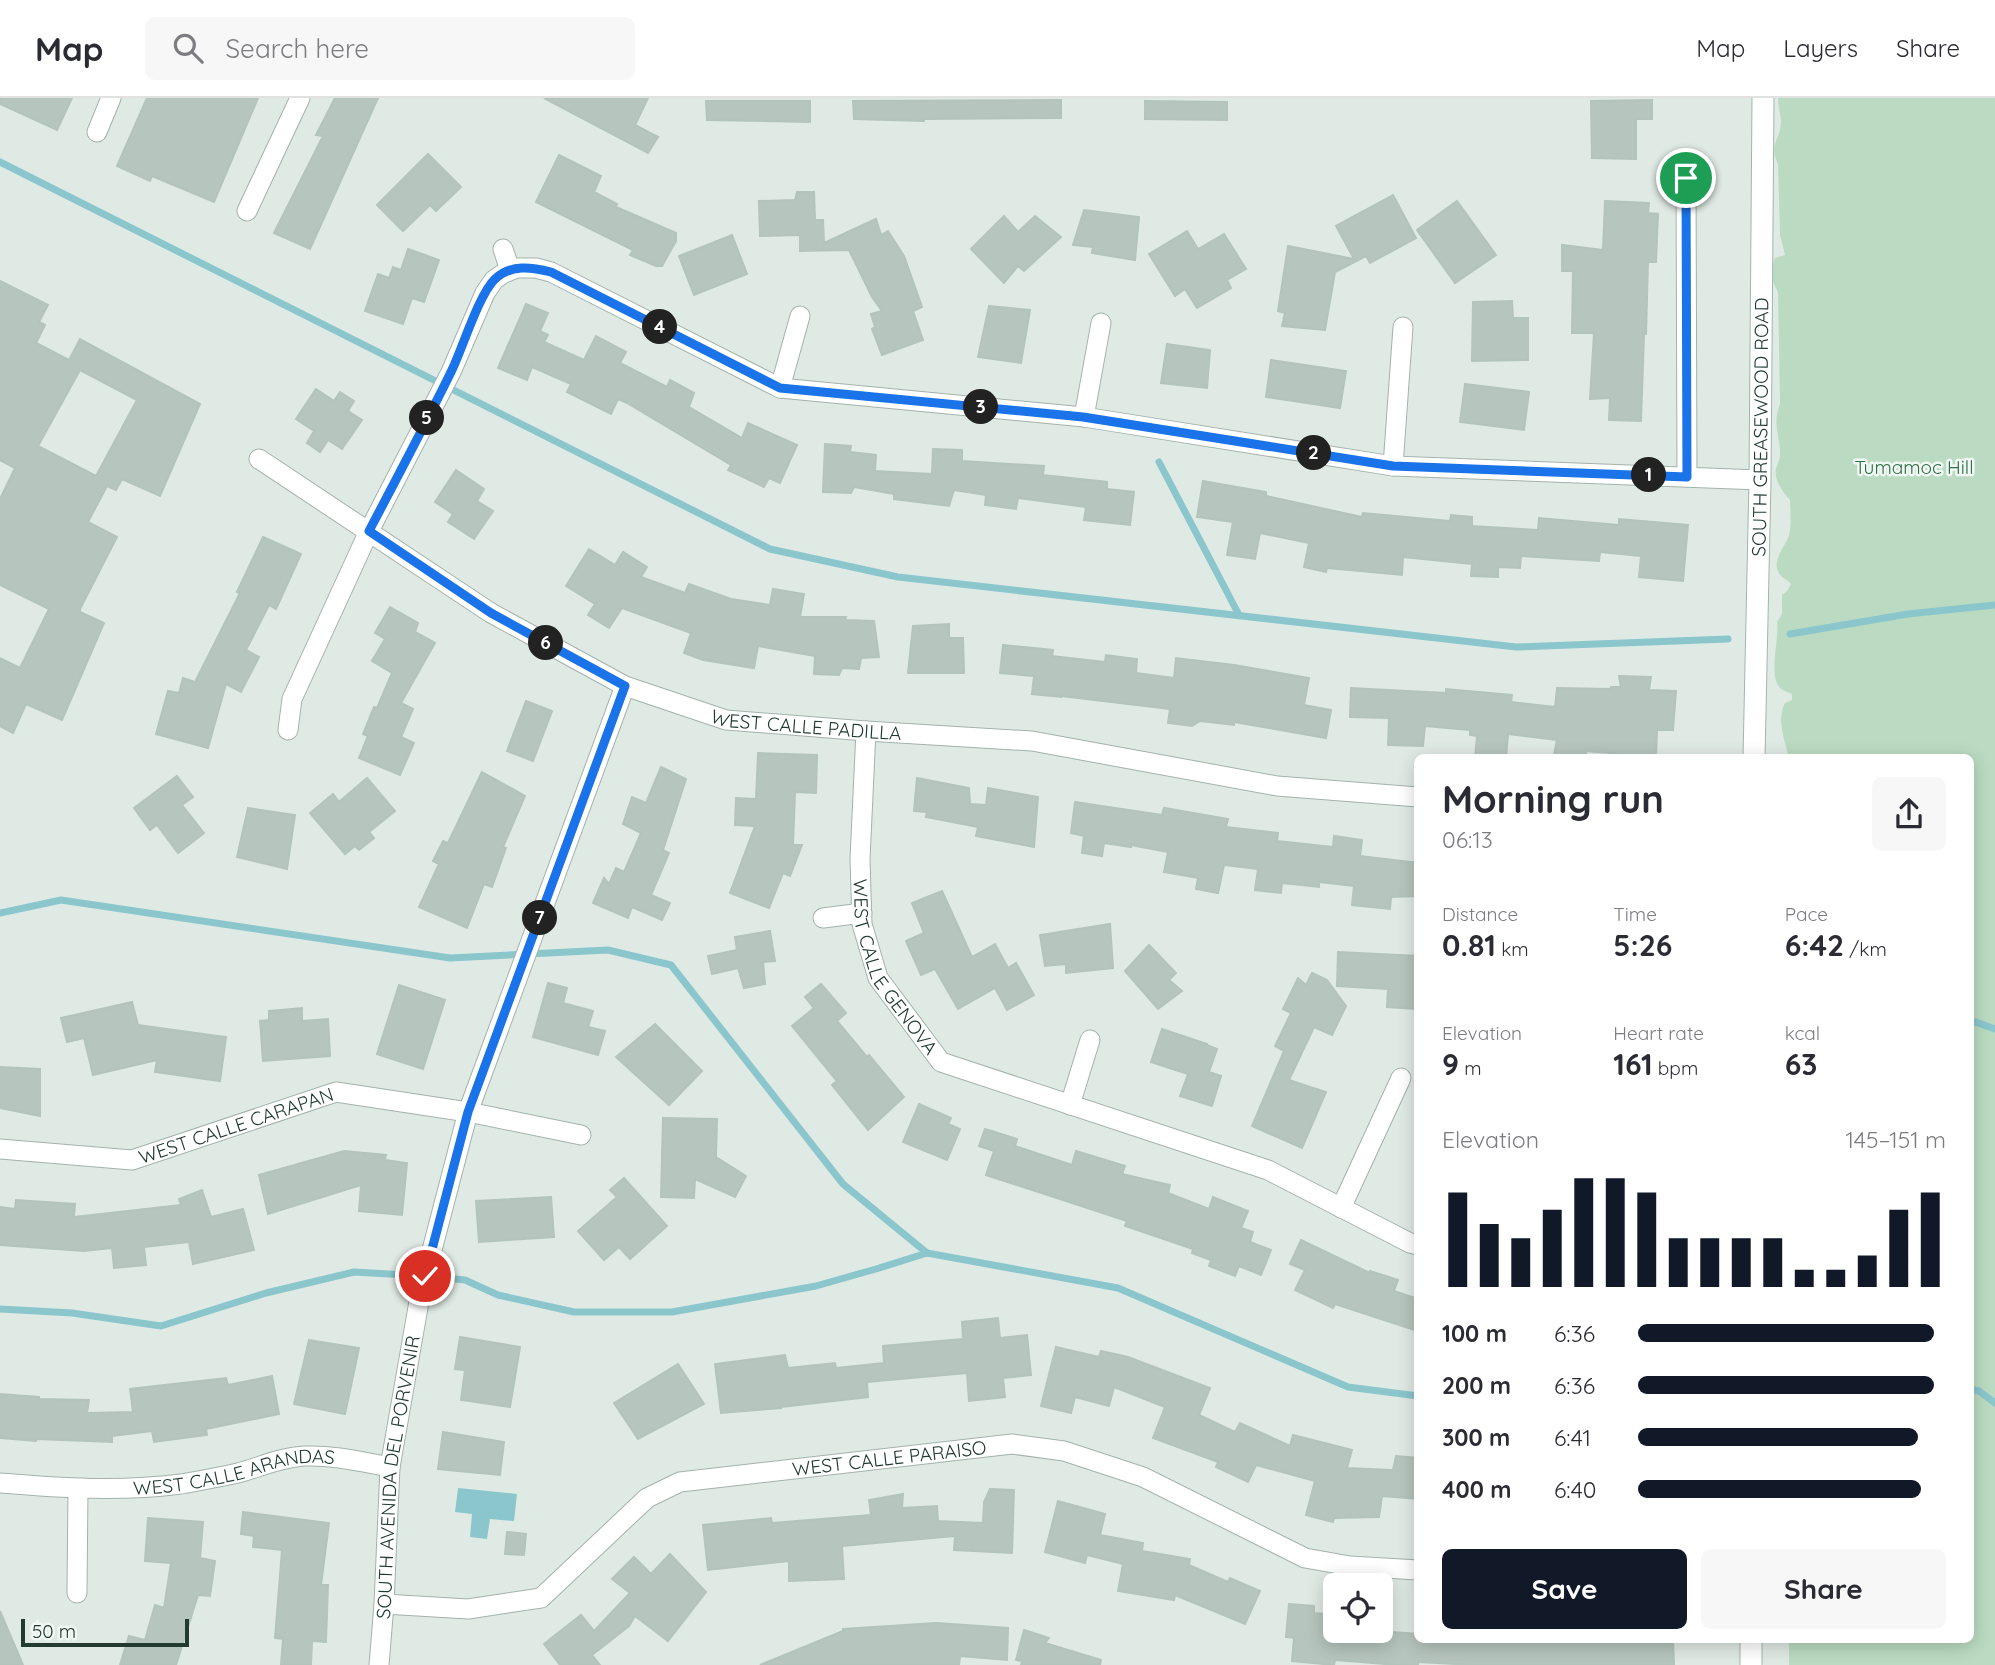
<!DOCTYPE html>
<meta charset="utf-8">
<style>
body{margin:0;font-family:Quicksand,sans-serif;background:#f7f7f7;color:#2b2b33;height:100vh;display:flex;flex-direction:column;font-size:26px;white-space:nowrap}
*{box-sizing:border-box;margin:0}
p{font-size:23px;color:#7c7c81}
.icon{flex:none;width:38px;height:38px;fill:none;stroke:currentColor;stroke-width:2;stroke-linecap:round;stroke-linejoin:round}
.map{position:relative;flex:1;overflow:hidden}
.side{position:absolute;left:1414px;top:656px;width:560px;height:889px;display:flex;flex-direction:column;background:#fff;border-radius:10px;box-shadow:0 4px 18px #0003}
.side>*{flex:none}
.fabs{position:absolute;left:1323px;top:1475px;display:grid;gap:14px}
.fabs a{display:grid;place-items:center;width:70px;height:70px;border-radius:10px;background:#fff;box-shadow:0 4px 18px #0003;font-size:35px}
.scale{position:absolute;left:21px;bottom:18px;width:168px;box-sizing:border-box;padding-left:7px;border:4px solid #223a32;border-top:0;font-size:19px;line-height:24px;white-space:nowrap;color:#223a32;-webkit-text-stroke:5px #f1f7f4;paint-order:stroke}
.pin{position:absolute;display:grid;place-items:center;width:60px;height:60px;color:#fff;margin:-30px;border:4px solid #fff;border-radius:50%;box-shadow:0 2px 7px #0007}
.km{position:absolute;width:35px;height:35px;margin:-18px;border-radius:50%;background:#222;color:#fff;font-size:19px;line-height:35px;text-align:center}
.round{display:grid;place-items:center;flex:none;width:74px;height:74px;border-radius:10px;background:#f7f7f7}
.headline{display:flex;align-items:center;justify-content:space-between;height:119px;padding:0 28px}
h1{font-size:38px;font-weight:700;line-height:52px}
.stats{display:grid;grid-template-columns:repeat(3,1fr);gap:10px;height:119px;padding:7px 28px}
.stats div{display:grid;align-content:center}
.stats b{font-size:30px;font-weight:700}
.stats small{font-size:19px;font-weight:400}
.stats p{font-size:19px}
.chart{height:196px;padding:14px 28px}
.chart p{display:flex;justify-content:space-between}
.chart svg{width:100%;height:126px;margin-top:7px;stroke:#111827;stroke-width:6}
.button{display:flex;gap:14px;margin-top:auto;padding:14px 28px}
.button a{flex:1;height:80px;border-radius:10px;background:#111827;color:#fff;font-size:28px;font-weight:700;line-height:80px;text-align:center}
.button a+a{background:#f7f7f7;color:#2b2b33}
ul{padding:0 28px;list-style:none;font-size:23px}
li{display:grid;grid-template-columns:112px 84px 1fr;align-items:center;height:52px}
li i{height:18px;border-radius:9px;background:#111827}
header{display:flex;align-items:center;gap:42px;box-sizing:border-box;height:98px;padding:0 35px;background:#fff;border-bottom:2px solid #e1e1e2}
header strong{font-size:33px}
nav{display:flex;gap:38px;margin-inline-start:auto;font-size:24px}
.search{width:490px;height:63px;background:#f7f7f7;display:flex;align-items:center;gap:18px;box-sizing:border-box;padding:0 24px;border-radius:10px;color:#7c7c81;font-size:26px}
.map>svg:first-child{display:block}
.green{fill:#badbc1}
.water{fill:#8bc6cd}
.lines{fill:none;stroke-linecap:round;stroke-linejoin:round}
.stream{stroke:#8bc6cd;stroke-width:7}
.building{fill:#b6c5be;stroke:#b3c4bc;stroke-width:2;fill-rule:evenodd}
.minor-casing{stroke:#a3b2ac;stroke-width:21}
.secondary-casing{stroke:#a0b6ad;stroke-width:23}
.minor{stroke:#fff;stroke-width:19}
.secondary{stroke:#fff;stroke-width:21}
.route-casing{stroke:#fff;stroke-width:14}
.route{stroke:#1a73e8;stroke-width:9}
.labels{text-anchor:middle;stroke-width:5;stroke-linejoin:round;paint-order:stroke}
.street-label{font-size:19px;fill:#223a32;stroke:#f1f7f4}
.park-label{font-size:19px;fill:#2e6f44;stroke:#f1f7f4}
</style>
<header>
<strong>Map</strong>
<div class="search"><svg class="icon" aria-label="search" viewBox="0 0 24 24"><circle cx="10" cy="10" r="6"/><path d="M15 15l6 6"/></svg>Search here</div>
<nav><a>Map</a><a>Layers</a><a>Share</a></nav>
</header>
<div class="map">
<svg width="1995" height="1567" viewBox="0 0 1995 1567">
<rect width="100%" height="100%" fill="#e0eae5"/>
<path class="green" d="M1778,0H1995V1567H1789V1542H1970V660H1789C1785,643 1776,621 1785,605L1792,602V596C1788,594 1784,593 1781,591C1767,579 1780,540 1777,524L1782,516V497L1787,493L1791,486C1789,483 1785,481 1782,479C1768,465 1785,450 1789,437C1792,426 1790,413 1790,402C1784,395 1778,388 1776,378C1774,370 1780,364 1780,356C1780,336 1772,326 1780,306L1778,194C1771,182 1770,174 1775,160L1785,157L1780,137L1778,66C1768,45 1781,42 1781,23C1780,15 1778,7 1778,0Z"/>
<polygon class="water" points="458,1390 517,1396 514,1423 490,1421 487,1441 470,1439 472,1416 455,1414"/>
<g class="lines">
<g class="stream">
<polyline points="0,64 770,451 898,479 1516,549 1728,541"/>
<polyline points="1159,364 1239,517"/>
<polyline points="1790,536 1908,516 1995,507"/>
<polyline points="0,815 61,802 450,860 608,852 671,867 843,1086 927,1155"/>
<polyline points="1970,922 1995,931"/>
<polyline points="0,1211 72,1215 161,1228 266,1195 354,1174 425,1178 465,1182 498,1197 574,1214 672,1214 816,1188 876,1171 927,1155 1118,1190 1348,1289 1418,1298"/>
<polyline points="1970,1291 1979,1293 1995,1305"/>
</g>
</g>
<g class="building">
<polygon points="0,0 72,0 57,32 0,6"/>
<polygon points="147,0 258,0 214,104 152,78 150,83 117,68"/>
<polygon points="335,0 378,0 310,151 274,135 323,38 316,37"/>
<polygon points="544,0 648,0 635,27 658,39 648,55"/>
<polygon points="1061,2 1061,20 924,21 924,23 854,21 853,3"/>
<polygon points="1652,2 1652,21 1636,21 1636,61 1592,60 1591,3"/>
<polygon points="706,3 810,3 810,24 707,22"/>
<polygon points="1145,3 1227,4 1227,22 1145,21"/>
<polygon points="428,56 461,89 436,113 430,107 403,133 377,107"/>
<polygon points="559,57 601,78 594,94 617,106 616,109 676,135 676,143 662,168 656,168 630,157 633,152 536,104"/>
<polygon points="797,94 814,94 815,122 823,122 824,145 876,121 881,137 888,133 904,158 922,209 913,213 923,242 882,257 872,231 875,229 871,216 882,213 872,199 849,152 800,153 800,137 760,138 759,103 795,102"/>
<polygon points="1393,97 1416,140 1370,165 1366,158 1335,174 1325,232 1282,228 1285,215 1278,213 1288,148 1354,161 1336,128"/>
<polygon points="1457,103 1496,157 1455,185 1417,132"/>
<polygon points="1605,103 1649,105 1648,115 1658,116 1656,164 1648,164 1646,236 1644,236 1641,323 1609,322 1610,300 1590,301 1594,235 1572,235 1573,173 1562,173 1562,147 1603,152"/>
<polygon points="1084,112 1139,119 1135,162 1092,155 1093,149 1073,147"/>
<polygon points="1004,118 1018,134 1035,118 1061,139 1024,173 1018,168 1004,185 971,151"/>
<polygon points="1187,133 1198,151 1224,136 1246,171 1227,182 1231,190 1197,210 1185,191 1175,198 1149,156"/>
<polygon points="732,137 747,176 694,197 679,158"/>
<polygon points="408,151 439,162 424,204 412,200 403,226 365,213 378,176 389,180 393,169 401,172"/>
<path d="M0,183L48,207L39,224L45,227L36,245L69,262L80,241L200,306L160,398L122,381L116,392L107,388L88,424L117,439L80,511V514L104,525L62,622L26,606L13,635L0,628V560L20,570L49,511L0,487V401L15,370L0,362ZM80,272L137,302L96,378L38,348Z"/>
<polygon points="1512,203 1513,220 1528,220 1528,262 1472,263 1473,204"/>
<polygon points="526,206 548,215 540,233 548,237 544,244 584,262 596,238 626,254 620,265 667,289 670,282 694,295 689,309 742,340 748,325 797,347 780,385 769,380 764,389 728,372 731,367 627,305 618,301 611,316 567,294 571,286 532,269 527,282 498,270"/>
<polygon points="989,208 1030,212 1021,265 978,259"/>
<polygon points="1167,246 1210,252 1207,290 1161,285"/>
<polygon points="1271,262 1346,273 1340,310 1266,299"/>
<polygon points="1465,286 1529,294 1524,332 1460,324"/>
<polygon points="316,291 334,303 340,294 354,303 348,313 362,322 342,351 328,342 320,354 307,345 314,333 296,321"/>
<polygon points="825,346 851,348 850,354 876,357 875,373 932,376 933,351 962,352 962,363 1044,368 1043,377 1107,384 1107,391 1134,394 1130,427 1084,422 1086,409 1018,400 1016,411 985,407 986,397 954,392 949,408 894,401 894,396 854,389 851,395 823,394"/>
<polygon points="456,372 484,391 477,403 493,413 474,441 448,424 453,416 435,404"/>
<polygon points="1203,383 1266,394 1266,398 1362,419 1363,415 1450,423 1451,417 1472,419 1472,428 1538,432 1539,420 1619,427 1619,421 1688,427 1683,483 1639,479 1641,458 1600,454 1599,463 1521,458 1520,470 1498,469 1498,479 1471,478 1472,466 1403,459 1402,477 1327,470 1326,474 1304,469 1309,445 1260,435 1255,461 1227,457 1233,424 1197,419"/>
<polygon points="263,439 301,456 276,511 269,507 246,552 259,559 241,594 226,586 208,650 156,636 168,593 179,595 183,580 195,584 240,495 237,494"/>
<polygon points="589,451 615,467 623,454 647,469 641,479 685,495 689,486 731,501 770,507 773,491 804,496 800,519 846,519 845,522 874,523 879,559 861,560 859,571 842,570 839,577 814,576 815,558 758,548 754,570 703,562 684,555 691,535 622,510 609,530 588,517 595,506 566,488"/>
<polygon points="390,509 418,525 415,534 435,545 401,605 413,611 401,639 414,645 400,677 359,660 368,638 363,636 374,609 377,610 392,575 372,563 385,541 375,535"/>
<polygon points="949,526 949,540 963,540 964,575 908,575 913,528"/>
<polygon points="1003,547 1053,552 1052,558 1105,564 1106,557 1137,561 1136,575 1174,580 1176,560 1234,567 1309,580 1304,607 1331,612 1326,640 1234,624 1234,627 1200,623 1192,628 1168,625 1170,611 1061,598 1061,599 1032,596 1034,578 1000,575"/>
<polygon points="1619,578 1651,579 1649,592 1676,593 1673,632 1657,632 1656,659 1586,653 1586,658 1554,657 1557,642 1508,636 1506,660 1475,660 1477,638 1470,637 1470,632 1425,628 1423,648 1388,647 1389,620 1350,619 1351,590 1446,595 1446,591 1512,597 1511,604 1555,609 1557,590 1611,591 1611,589 1621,589"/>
<polygon points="526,603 552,613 533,663 507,653"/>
<polygon points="758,655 817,657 816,695 795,694 793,747 802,747 790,778 783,775 769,810 730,795 755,728 735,727 736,700 756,701"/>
<polygon points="661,669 686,681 663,752 669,755 651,797 670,805 662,822 632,809 628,820 593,805 604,780 609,786 616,770 624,774 641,735 623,726 632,699 646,705"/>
<polygon points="482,674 525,698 503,749 506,750 492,789 484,786 467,830 419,809 439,766 433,763 443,743 448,745"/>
<polygon points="177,678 193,699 182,707 204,735 178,755 157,727 150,732 134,710"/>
<polygon points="367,680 395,713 369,734 374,740 359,752 355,748 345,756 310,715 333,696 339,704"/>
<polygon points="917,680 969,690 970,706 986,707 988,690 1038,699 1034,749 976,738 978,729 926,719 927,714 914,713"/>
<polygon points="1075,704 1162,717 1164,710 1228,721 1226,729 1278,735 1277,743 1333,749 1334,738 1362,742 1360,758 1418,765 1418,798 1391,799 1390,811 1352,807 1354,788 1319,784 1319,789 1282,785 1281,795 1255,792 1258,771 1224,767 1218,795 1196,791 1198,780 1164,774 1168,754 1131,747 1131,749 1104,745 1102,758 1082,755 1084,738 1071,735"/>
<polygon points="248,710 295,717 287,771 237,759"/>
<polygon points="942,793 972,859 995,846 1008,870 1016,865 1034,897 1007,912 995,890 958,911 935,871 921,877 906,843 924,835 912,805"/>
<polygon points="1110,826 1113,870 1066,875 1066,866 1045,868 1040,837"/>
<polygon points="770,833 775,863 763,864 765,886 744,890 738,870 712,876 708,858 737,852 735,839"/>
<polygon points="1149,847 1176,875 1169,882 1182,893 1158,911 1125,873"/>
<polygon points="1338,854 1418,858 1416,911 1387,909 1388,891 1337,888"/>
<polygon points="1312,875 1327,882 1346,908 1332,937 1314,929 1289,982 1326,994 1302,1050 1252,1028 1284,953 1275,948 1291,915 1283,911 1298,880 1306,887"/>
<polygon points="548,885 567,890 563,905 593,913 588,929 605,933 598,957 533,939"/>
<polygon points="821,886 846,915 837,923 867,959 869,957 904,999 868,1032 832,987 837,983 792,928 814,910 805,899"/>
<polygon points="399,887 445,902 423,971 377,956"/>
<polygon points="132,904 138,927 226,939 220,983 155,974 157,962 93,977 84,940 67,944 61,920"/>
<polygon points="302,910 302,923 328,921 330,958 263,963 260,923 269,922 269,913"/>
<polygon points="655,926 702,973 669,1007 616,959"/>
<polygon points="1162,931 1207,946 1207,947 1217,951 1209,974 1221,978 1212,1008 1180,998 1188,976 1151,964"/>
<polygon points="0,969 40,971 40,1018 0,1010"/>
<polygon points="919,1006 951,1020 948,1026 960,1031 947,1062 903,1044"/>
<polygon points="663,1020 717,1021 716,1059 746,1078 735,1099 695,1081 694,1100 661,1099"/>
<polygon points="985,1031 1017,1041 1015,1048 1072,1067 1076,1053 1125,1068 1122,1076 1170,1087 1168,1095 1209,1111 1213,1099 1248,1113 1241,1130 1253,1134 1250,1144 1271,1152 1261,1177 1239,1168 1235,1178 1209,1168 1211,1162 1192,1155 1193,1151 1125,1128 1127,1123 986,1077 994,1053 979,1048"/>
<polygon points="344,1053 386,1057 385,1062 407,1065 402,1117 359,1113 361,1087 268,1116 259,1077"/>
<polygon points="624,1080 667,1128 630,1161 619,1149 604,1162 578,1133 617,1099 610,1092"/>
<polygon points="202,1092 211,1119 243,1111 254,1152 193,1166 189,1144 144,1149 146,1167 114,1170 112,1150 84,1153 0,1147 0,1109 15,1111 16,1102 75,1106 74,1119 181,1107 179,1101"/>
<polygon points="551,1099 554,1139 479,1144 476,1103"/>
<polygon points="1301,1142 1370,1175 1370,1173 1398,1182 1394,1193 1418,1201 1418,1233 1335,1206 1333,1210 1295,1192 1305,1172 1290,1166"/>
<polygon points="998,1220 1000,1240 1027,1237 1031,1277 1003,1280 1005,1299 969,1303 967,1275 867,1284 868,1299 781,1309 781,1310 721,1315 715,1266 785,1257 788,1270 835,1265 836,1270 884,1265 883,1248 963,1241 962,1224"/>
<polygon points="460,1239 520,1249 510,1309 461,1302 465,1272 455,1271"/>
<polygon points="309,1242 359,1250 345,1316 294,1306"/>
<polygon points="1056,1249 1099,1259 1101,1253 1128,1259 1210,1290 1199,1317 1235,1334 1240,1325 1290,1348 1293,1337 1352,1352 1347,1370 1393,1372 1396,1358 1418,1360 1418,1401 1382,1398 1379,1419 1334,1420 1333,1424 1306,1417 1315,1383 1256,1367 1248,1384 1216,1369 1218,1364 1153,1340 1165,1309 1114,1289 1109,1308 1075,1299 1071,1315 1041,1308"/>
<polygon points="678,1266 704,1306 638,1341 614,1305"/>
<polygon points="272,1278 279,1316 206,1331 207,1337 154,1344 152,1333 112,1338 112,1344 36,1341 36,1343 0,1340 0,1296 39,1299 39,1301 89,1302 87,1315 133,1314 130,1291 226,1280 228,1287"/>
<polygon points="443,1334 504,1344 500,1377 438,1371"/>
<polygon points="990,1391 1014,1392 1012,1455 954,1452 955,1438 842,1448 844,1481 789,1483 789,1463 708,1472 703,1427 771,1420 772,1425 871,1417 869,1402 903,1396 902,1410 937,1408 938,1423 983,1425 984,1404"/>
<polygon points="1058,1403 1105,1416 1100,1437 1143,1445 1142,1453 1190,1461 1189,1467 1228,1484 1230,1480 1260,1493 1245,1526 1175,1497 1174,1502 1118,1493 1123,1466 1087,1457 1085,1465 1045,1454"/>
<polygon points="243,1414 329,1425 321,1487 328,1487 326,1544 312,1543 311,1567 281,1567 283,1541 275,1540 282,1452 253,1449 254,1438 241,1436"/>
<polygon points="148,1420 203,1424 200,1460 215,1463 210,1498 198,1497 176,1567 120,1567 129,1538 145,1542 155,1507 164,1510 171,1465 145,1463"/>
<polygon points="507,1434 526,1436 524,1457 505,1456"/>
<polygon points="670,1456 706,1494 668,1543 635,1518 629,1528 592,1557 600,1567 560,1567 544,1546 581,1517 594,1533 630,1495 612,1481 634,1459 651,1476"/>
<polygon points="1289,1506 1314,1508 1314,1515 1335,1517 1335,1533 1379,1533 1418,1536 1418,1542 1673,1542 1674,1567 1473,1567 1418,1564 1418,1567 1397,1567 1335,1562 1334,1567 1292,1563 1294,1540 1286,1539"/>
<polygon points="0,1513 23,1567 0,1567"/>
<polygon points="936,1525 1008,1530 1007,1562 960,1558 959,1567 760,1567 843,1533 843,1531"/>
<polygon points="1024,1532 1049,1540 1045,1545 1101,1562 1100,1567 1021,1567 1022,1563 1016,1562"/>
</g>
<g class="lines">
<defs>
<g id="minor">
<polyline points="97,34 111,0"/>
<polyline points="1686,80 1687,379"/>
<polyline points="247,113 300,0"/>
<polyline points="503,151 510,172"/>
<polyline points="780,290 800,218"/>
<polyline points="1084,319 1101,225"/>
<path id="s1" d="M259,361L491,515L625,588L726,622L866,633L1032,643L1277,688L1418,699"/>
<polyline points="1393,368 1403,229"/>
<polyline points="288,632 292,601 369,433 451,274 485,195 494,182 504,175 517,170 536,170 551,174 780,290 1084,319 1393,368 1760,382"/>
<path id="s2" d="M866,633L860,761L862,826L878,880L941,964L1268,1072L1410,1145L1418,1147"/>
<polyline points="823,820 862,815"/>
<polyline points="1070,1007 1090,942"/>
<path id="s3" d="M0,1051L132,1062L336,994L468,1014L581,1037"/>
<polyline points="1341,1110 1401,980"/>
<path id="s4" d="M0,1385C61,1390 119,1394 181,1386C200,1383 219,1379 238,1375C260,1369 282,1359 305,1358C334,1357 362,1364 390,1369"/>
<polyline points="77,1495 78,1391"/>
<path id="s5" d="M384,1506L468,1511L541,1500L647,1400L680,1384L1012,1346L1064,1353L1143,1379L1305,1460L1350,1468L1418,1472"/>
<path id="s6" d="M379,1567L384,1506L390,1369L420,1198L468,1014L625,588"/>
</g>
<g id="secondary">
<path id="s7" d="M1754,660L1760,382L1763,0"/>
<polyline points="1751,1542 1751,1567"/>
</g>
</defs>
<use href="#minor" class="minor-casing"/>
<use href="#secondary" class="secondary-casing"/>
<use href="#minor" class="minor"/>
<use href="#secondary" class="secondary"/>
</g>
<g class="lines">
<defs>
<path id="route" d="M425,1178L468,1014L625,588L491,515L369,433C397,380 425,327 451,274C462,252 479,196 495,181C511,166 531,169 551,174L780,290L1083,319L1393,368L1687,379L1686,80"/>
</defs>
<use href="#route" class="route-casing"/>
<use href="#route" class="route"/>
</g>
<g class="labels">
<g class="street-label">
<text dy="7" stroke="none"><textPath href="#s7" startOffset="331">SOUTH GREASEWOOD ROAD</textPath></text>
<text dy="7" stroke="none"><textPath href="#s1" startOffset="618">WEST CALLE PADILLA</textPath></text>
<text dy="7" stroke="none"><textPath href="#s2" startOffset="245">WEST CALLE GENOVA</textPath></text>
<text dy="7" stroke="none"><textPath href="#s3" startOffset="242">WEST CALLE CARAPAN</textPath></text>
<text dy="7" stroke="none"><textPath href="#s5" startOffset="551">WEST CALLE PARAISO</textPath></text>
<text dy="7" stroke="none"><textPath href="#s4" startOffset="236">WEST CALLE ARANDAS</textPath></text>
<text dy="7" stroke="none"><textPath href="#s6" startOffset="189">SOUTH AVENIDA DEL PORVENIR</textPath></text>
</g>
<g class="park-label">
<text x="1914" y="376">Tumamoc Hill</text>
</g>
</g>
</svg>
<div class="fabs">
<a><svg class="icon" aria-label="locate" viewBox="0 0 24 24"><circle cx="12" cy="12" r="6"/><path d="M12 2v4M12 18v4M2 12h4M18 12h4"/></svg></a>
</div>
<div class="scale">50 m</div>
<div class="pin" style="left:1686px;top:80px;background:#1e9e55"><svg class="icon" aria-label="arrive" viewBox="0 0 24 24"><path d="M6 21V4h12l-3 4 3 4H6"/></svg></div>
<div class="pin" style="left:425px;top:1178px;background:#d93025"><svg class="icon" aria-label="check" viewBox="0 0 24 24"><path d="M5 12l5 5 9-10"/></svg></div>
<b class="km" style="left:1649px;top:377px">1</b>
<b class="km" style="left:1314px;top:355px">2</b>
<b class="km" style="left:981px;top:309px">3</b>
<b class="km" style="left:660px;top:229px">4</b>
<b class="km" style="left:427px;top:320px">5</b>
<b class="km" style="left:546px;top:545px">6</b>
<b class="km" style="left:540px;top:820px">7</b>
<section class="side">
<div class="headline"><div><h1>Morning run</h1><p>06:13</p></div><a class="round"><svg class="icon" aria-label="share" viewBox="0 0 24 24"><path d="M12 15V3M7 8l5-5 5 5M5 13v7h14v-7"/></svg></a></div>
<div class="stats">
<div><p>Distance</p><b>0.81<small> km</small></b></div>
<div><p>Time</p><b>5:26</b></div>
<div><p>Pace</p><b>6:42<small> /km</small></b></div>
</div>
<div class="stats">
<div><p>Elevation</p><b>9<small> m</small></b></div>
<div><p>Heart rate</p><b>161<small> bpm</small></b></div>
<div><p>kcal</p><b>63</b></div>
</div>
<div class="chart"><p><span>Elevation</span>145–151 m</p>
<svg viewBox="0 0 160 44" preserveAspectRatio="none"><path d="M5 44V11M15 44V22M25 44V27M35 44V17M45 44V6M55 44V6M65 44V11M75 44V27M85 44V27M95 44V27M105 44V27M115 44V38M125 44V38M135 44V33M145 44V17M155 44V11"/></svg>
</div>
<ul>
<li><b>100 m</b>6:36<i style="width:96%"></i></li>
<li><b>200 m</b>6:36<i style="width:96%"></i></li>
<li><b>300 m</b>6:41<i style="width:91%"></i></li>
<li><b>400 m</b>6:40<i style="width:92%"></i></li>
</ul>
<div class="button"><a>Save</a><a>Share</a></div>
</section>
</div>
